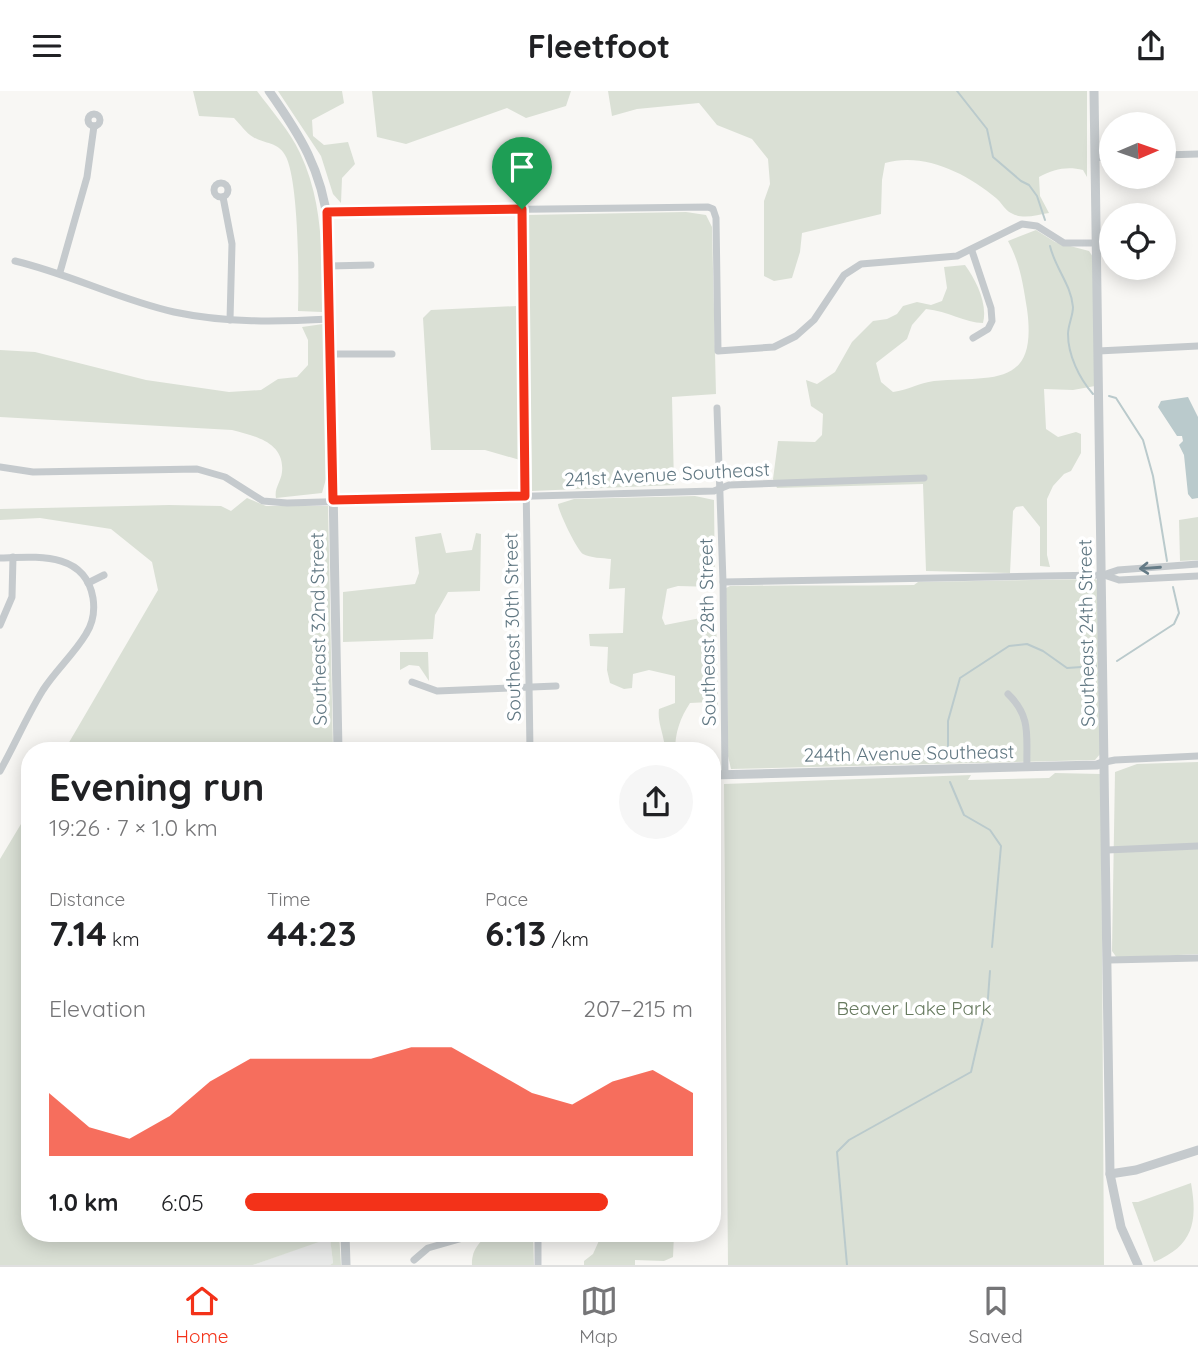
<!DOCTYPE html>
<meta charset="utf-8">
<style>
body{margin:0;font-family:Quicksand,sans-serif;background:#f6f6f6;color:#202124;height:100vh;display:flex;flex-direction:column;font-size:26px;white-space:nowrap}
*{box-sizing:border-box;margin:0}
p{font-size:23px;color:#757577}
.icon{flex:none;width:38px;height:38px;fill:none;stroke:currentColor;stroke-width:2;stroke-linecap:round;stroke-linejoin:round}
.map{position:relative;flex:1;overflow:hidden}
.drawer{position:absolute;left:21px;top:651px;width:700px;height:500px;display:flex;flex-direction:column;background:#fff;border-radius:28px;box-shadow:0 4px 18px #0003}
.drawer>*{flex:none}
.needle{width:46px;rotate:88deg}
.fabs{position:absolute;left:1099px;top:21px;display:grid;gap:14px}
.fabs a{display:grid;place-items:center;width:77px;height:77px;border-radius:50%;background:#fff;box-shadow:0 4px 18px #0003;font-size:35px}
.pin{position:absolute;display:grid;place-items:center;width:60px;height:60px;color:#fff;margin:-72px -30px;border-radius:50% 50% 50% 0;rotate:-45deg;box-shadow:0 0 7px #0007}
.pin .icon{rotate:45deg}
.round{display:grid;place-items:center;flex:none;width:74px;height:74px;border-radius:37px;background:#f6f6f6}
.head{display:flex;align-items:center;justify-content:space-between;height:119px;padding:0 28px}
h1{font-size:38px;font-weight:800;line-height:52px}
.metrics{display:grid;grid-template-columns:repeat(3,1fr);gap:10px;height:119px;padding:7px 28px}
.metrics div{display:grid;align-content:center}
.metrics b{font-size:35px;font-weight:800}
.metrics small{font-size:19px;font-weight:400}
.metrics p{font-size:19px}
.chart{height:196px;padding:14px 28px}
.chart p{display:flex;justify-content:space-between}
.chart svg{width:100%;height:126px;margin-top:7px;fill:#f33219;opacity:.7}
ul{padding:0 28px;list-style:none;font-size:23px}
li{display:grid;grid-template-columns:112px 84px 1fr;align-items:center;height:52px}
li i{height:18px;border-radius:9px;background:#f33219}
header{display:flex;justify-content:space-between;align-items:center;height:91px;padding:0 28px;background:#fff;font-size:32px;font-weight:800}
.tabs{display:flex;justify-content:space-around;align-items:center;height:98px;border-top:2px solid #e0e0e0;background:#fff;font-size:19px;color:#757577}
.tabs a{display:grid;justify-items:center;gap:4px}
.tabs .current{color:#f33219}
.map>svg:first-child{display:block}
.built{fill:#e8e9e8}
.green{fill:#dae0d5}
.water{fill:#bacacc}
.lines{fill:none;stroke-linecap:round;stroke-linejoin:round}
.stream{stroke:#bacacc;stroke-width:2}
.minor{stroke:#c5cacd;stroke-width:7}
.tertiary{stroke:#c5cacd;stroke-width:9}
.oneway{stroke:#657b86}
.route-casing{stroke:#fff;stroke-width:14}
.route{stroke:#f33219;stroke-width:9}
.labels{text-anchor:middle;stroke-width:7;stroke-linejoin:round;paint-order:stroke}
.street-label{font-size:19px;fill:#607782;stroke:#fff}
.park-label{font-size:19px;fill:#677a5f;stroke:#fff}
</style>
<header><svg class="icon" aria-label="menu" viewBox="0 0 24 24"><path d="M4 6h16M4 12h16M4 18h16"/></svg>Fleetfoot<svg class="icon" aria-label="share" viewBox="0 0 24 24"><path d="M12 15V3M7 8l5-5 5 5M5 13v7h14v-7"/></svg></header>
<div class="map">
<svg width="1198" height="1174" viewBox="0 0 1198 1174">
<rect width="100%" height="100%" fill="#f8f7f4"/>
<polygon class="built" points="330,1146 333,1172 330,1174 253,1174"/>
<g class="green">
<path d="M193,0H257C271,19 290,40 300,62C324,113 322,166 322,221L298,220C299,191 299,87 285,64C278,51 264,53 253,46C246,42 240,33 234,27L199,25Z"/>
<polygon points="278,0 342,0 344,12 312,29 313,45 324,54 348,51 355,73 342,87 341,112 333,103 321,65"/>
<polygon points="372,0 571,0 566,15 526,27 507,17 406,53 377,46"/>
<path d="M608,0H1087V86L1083,79C1067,75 1054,78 1039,86L1040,105L1049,122C1036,124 1023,129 1011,122C1005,119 1001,111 996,107C966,82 924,61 885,72L882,89L881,123L802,142L800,161L792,187L774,190L764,185V110L770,93L768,68L752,48L717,34L699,12L637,18L612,25Z"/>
<polygon points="686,121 706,124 712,136 716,303 672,306 674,394 532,400 527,124"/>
<path d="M1036,139L1055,151L1089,160L1093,166L1095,295L1073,299L1044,298L1046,338L1058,346L1076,341L1081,343V362L1071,380L1064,383L1053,395L1047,408V464L1050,476L1040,475V436L1023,415L1016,416L1013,420L1010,482L926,480L923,393L777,397L773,388L778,350L815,351L822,344L823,323L811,315L806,289L817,293L835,281L852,251L873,230L887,228L897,223L903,215L917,211L931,214L942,210L947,197L944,176L965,174C976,189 988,213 983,232C965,232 948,220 926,218L912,234L907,248L876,272L881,291L893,301C908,299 919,292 934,290C992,285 1038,298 1027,218C1023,193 1020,172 1008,150Z"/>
<polygon points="517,215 520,369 485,359 431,359 423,227 431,219"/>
<path d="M323,233L326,388L322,402L276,407C274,397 281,391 282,381C285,351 255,345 232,339L0,326V259L35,261L146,289L229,301L261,299L278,288L297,286L308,274V249L302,236Z"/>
<path d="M695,405L714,409L715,496L678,495L667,498L662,527L665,534L716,524L718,617L710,611L690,612C680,627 675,642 675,660H665C665,645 657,632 659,618L675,612V585L649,579L633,583L632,597L624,598L610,592L607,579L608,556L590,555L589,543L623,542L625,497L609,498L611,468C603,467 590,467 583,463C577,459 558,420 558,413L574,408Z"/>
<polygon points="247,407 266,415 328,415 333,660 64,660 158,499 152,471 111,438 40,427 0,429 0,418 169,414 221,415 231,420"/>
<polygon points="1198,426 1198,469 1180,470 1179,429"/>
<polygon points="441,442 446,462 472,459 476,442 481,443 480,500 448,501 435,524 433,548 343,551 343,501 415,493 419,482 415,446"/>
<path d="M1095,488L1097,489L1101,662L1095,669L731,678L728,665L726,497L730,495C791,494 853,495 914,494L918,491Z"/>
<polygon points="400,561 428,561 429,590 419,575 409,574 400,579"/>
<polygon points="1198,671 1198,863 1117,867 1112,860 1115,681 1137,673"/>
<polygon points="1055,682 1101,683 1104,1174 728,1174 724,693 971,684 968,689 1049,687"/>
<polygon points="30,718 30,1143 339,1143 341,1174 330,1174 333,1172 330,1147 253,1174 0,1174 0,768"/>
<path d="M1191,1092C1198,1131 1193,1155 1154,1171L1132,1111H1138Z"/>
<path d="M494,1143H533L534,1174H472C471,1160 480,1147 494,1143Z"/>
<polygon points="602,1143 674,1143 673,1166 664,1170 635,1169 635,1174 584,1174 584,1170 593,1163"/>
</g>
<polygon class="water" points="1188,306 1198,326 1198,407 1192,408 1188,403 1184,364 1179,354 1183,350 1182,345 1177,345 1158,316 1161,310"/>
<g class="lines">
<g class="stream">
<polyline points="957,0 987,38 993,66 1021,90 1029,94 1037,105 1045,129"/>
<path d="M1050,155C1055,177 1071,193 1073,216C1073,225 1068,234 1068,243C1068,264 1079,287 1093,303"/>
<polyline points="1109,305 1116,307 1143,349 1153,385 1167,470"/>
<polyline points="1117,570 1174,533 1179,522 1173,496"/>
<polyline points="948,662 948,630 960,587 1009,555 1027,553 1043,560 1067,577 1096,575"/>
<polyline points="950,691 964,724 990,739 1001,755 992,856"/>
<polyline points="847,1174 837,1061 849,1049 971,981 988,907 990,880"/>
</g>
<g class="minor">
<circle cx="94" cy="29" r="6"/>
<polyline points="1164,64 1198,63"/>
<polyline points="1095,67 1111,65"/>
<circle cx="221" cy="99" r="7"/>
<polyline points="223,106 232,153 230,229"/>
<polyline points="522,118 530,660"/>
<polyline points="327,121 708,116 713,118 716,127 718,260 774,256 796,245 814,229 844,184 861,173 957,165 1022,133 1037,135 1064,152 1097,152"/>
<polyline points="972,160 991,217 992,230 988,238 973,247"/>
<path d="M15,170C70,183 120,209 174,221C226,232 277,231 330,228"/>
<polyline points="329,175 371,174"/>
<polyline points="60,181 87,86 94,35"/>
<polyline points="1098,260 1198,255"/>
<polyline points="330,263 392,263"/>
<polyline points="717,317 723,491 725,684"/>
<polyline points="0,376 33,381 197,378 225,386 263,410 287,412 714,400 729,394 924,387"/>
<path d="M0,467C36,466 85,460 93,507C95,520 93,532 86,543C74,563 56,579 43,599C27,625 15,653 0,680"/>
<polyline points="1104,484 1119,489 1198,485"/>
<polyline points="723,491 1103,484 1118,479 1198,473"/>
<polyline points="88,492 104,484"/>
<polyline points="0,534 12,506 13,466"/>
<polyline points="412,591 437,600 556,595"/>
<path d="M1008,603C1032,626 1026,646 1027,676"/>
<polyline points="1105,671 1115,669 1198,665"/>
<polyline points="1107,759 1198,755"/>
<polyline points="1109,869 1198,867"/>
<polyline points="538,1143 538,1174"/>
<polyline points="414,1169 428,1157 477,1143"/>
</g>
<g class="tertiary">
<path d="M269,0C300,44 322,79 328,134L338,660"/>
<polyline points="1094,0 1110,1083 1121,1136 1138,1174"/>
<polyline points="712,684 1097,674 1105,671"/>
<polyline points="1110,1083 1136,1079 1198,1059"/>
<polyline points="345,1143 346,1174"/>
</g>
</g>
<defs><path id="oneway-shaft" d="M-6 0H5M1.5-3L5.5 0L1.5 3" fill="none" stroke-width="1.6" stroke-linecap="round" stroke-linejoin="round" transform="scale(1.75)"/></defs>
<use class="oneway" href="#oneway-shaft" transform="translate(1150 477) rotate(176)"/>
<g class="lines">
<defs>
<polygon id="route" points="522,118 525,405 333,409 327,121"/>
</defs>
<use href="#route" class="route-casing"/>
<use href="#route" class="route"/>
</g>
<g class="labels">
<g class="street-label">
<text transform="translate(667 383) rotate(-3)" y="7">241st Avenue Southeast</text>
<text transform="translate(512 536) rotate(-91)" y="7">Southeast 30th Street</text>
<text transform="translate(318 538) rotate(-91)" y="7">Southeast 32nd Street</text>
<text transform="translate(707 541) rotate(-91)" y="7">Southeast 28th Street</text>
<text transform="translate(1086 542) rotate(-91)" y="7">Southeast 24th Street</text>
<text transform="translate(909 662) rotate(-1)" y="7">244th Avenue Southeast</text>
</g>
<g class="park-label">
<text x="914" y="924">Beaver Lake Park</text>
</g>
</g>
</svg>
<div class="fabs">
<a><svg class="needle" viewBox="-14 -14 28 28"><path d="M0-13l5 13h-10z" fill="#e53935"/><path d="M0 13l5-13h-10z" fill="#757577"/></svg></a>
<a><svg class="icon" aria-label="locate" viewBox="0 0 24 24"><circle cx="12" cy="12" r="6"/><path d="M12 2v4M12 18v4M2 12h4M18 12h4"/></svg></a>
</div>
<div class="pin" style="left:522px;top:118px;background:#1e9e55"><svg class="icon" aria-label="arrive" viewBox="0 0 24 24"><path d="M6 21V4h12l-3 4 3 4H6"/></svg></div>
<section class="drawer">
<div class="head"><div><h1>Evening run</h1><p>19:26 · 7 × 1.0 km</p></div><a class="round"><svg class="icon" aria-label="share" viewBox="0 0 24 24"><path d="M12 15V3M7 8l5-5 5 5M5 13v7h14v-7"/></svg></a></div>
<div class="metrics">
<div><p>Distance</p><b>7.14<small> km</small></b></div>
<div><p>Time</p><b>44:23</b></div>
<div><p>Pace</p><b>6:13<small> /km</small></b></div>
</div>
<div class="chart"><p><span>Elevation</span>207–215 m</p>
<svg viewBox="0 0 160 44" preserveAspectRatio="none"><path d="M0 44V22L10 34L20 38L30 30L40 18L50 10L60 10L70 10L80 10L90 6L100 6L110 14L120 22L130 26L140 18L150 14L160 22V44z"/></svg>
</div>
<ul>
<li><b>1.0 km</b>6:05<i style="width:81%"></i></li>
</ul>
</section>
</div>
<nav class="tabs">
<a class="current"><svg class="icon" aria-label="home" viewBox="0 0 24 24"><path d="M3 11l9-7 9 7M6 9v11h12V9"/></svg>Home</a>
<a><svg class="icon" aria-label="map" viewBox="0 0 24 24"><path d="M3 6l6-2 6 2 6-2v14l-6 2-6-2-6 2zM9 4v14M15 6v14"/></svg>Map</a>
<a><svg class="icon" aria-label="saved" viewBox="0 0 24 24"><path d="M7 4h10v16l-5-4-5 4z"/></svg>Saved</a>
</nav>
